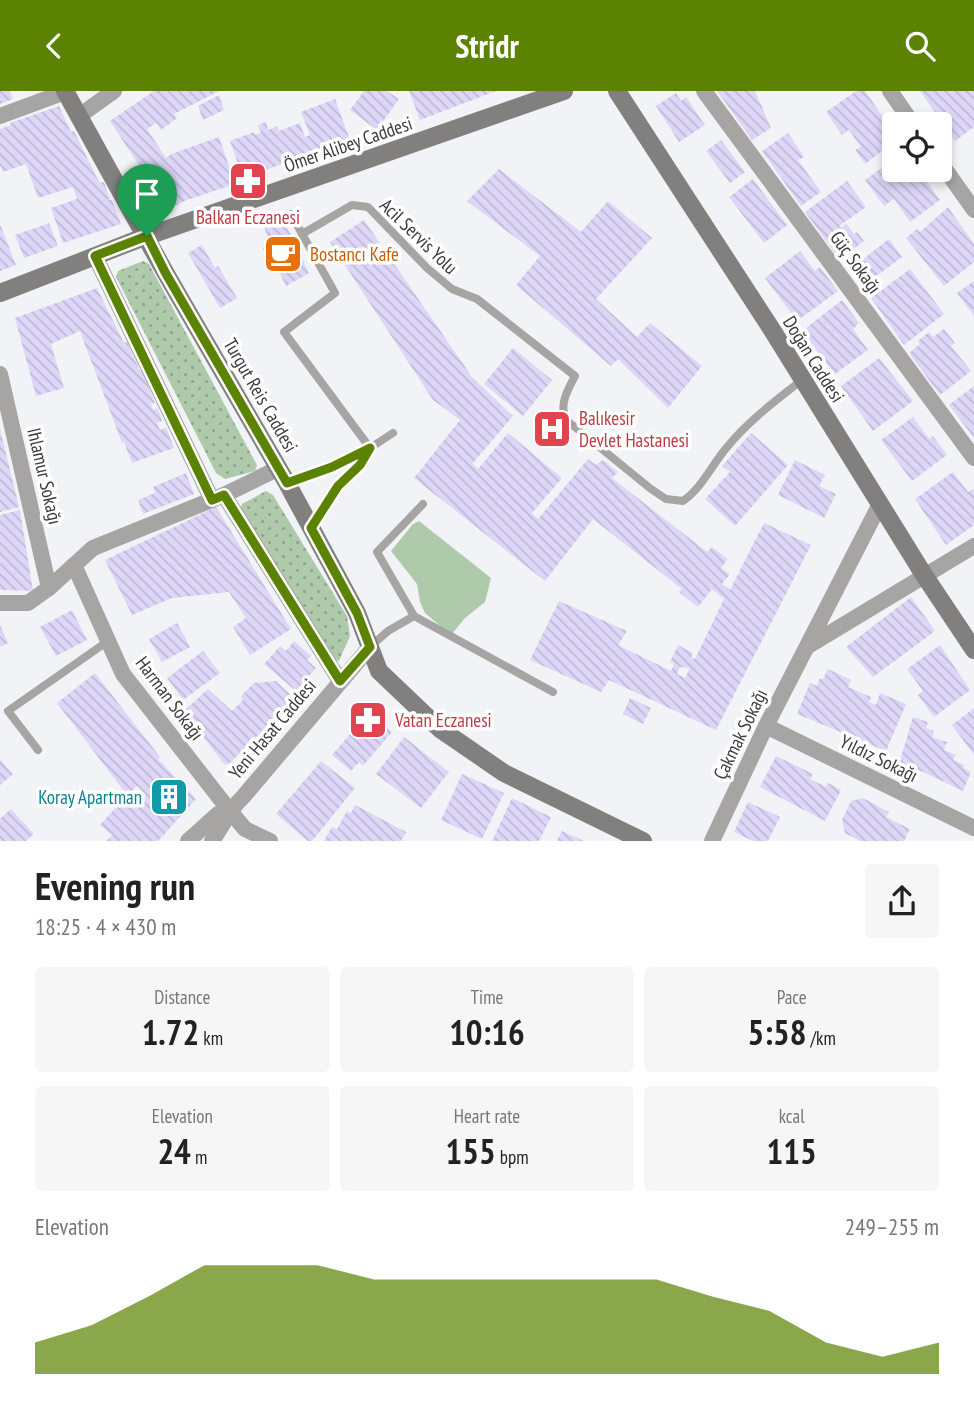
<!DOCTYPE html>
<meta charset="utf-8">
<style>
body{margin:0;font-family:"PT Sans Narrow",sans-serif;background:#f6f6f6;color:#222;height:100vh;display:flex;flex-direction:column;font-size:26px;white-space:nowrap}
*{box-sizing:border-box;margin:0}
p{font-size:23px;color:#767676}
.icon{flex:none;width:38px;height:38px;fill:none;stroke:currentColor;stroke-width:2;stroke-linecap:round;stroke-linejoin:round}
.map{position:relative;height:750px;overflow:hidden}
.side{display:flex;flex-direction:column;background:#fff;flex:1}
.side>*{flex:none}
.controls{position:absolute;left:882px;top:21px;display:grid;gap:14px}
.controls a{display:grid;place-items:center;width:70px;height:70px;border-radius:7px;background:#fff;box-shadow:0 4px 10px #0003;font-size:35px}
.pin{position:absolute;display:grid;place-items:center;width:60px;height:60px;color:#fff;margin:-72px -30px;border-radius:50% 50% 50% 0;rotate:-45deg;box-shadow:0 0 7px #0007}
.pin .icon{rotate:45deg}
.round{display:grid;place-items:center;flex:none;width:74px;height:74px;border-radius:7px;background:#f6f6f6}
.summary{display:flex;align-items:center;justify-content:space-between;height:119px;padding:0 35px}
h1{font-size:38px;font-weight:600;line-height:52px}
.stats{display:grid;grid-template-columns:repeat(3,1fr);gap:10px;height:119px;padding:7px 35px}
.stats div{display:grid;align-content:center;border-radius:7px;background:#f6f6f6;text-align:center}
.stats b{font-size:35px;font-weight:600}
.stats small{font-size:19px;font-weight:400}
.stats p{font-size:19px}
.chart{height:196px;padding:14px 35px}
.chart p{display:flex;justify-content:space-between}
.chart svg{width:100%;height:126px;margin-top:7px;fill:#5b8201;opacity:.7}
header{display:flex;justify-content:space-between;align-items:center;height:91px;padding:0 35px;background:#5b8201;color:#fff;font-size:32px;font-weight:600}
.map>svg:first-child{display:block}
.grass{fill:#aecaab}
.park{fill:url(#park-dots)}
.building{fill:url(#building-back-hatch);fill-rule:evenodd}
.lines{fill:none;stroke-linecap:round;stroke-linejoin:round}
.lane{stroke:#a6a5a4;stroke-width:8}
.street{stroke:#a6a5a4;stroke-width:16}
.secondary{stroke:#81807e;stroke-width:18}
.route-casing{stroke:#fff;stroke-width:14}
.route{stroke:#5b8201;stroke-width:9}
.labels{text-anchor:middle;stroke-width:7;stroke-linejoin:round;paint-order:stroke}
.street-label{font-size:19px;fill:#3b3b3c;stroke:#fff}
.health-label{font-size:19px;fill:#be3a42;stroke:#fff;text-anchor:start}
.food-label{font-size:19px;fill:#c56008;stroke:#fff;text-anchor:start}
.culture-label{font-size:19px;fill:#0d838f;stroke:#fff;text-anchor:end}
</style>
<header><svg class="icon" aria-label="back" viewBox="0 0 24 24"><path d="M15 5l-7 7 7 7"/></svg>Stridr<svg class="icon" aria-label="search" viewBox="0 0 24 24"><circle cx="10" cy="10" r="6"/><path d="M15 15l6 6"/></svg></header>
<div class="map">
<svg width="974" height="750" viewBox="0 0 974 750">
<defs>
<pattern id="park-dots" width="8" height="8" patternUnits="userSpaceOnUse" patternTransform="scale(1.75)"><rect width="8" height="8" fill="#aecaab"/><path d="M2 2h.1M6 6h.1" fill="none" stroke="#8fa58c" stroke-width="1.8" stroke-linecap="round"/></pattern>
<pattern id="building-back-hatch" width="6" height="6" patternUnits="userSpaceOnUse" patternTransform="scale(1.75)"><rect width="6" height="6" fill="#ddd6f8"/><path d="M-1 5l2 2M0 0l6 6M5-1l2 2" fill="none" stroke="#bfb9d6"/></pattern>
</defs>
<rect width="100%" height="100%" fill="#f2f3f6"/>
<polygon class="grass" points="419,430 491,487 485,511 465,527 451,544 425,522 420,511 417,493 391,460 413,433"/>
<g class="park">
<polygon points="143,170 149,173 257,374 255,380 225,388 216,382 116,186 118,180"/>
<polygon points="266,400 273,404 347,525 350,545 339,570 332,567 240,419 242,413"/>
</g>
<g class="building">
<polygon points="0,0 10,0 13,8 0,13"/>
<polygon points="154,0 219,0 174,23 177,27 161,39 156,32 147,38 166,67 171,63 219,46 235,93 187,109 163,120 144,82 110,30"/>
<polygon points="364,0 387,0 399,8 377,39 350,19"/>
<polygon points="409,0 496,0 420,29"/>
<polygon points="717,0 755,0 771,37 752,49"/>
<polygon points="856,0 865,0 894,42 894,51 865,73 855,59 861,56 849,39 842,44 826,21"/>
<polygon points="920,0 974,0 974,36 955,50"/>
<polygon points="676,2 681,10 686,6 705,34 679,51 656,15"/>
<polygon points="219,4 224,19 203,29 198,15"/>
<polygon points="335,8 350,49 243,87 230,50 254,41 255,44 261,42 258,34 266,31 268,39 277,35 279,40 300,32 305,46 310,44 301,21"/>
<polygon points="59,15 71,41 74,40 97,87 100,92 104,91 110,108 107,109 112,109 121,133 63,152 51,117 77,108 73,96 38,107 26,73 3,81 0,74 0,38 11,34 10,32"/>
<polygon points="788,42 804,66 798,69 821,101 801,115 762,60"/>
<polygon points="721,49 745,81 730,92 706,60"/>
<polygon points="894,68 894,79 919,79 940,109 910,131 894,108 884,115 865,89"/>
<polygon points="499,78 581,141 608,110 652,147 596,208 637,246 650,232 702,275 668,317 618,268 611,275 516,194 540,165 467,110"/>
<polygon points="753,88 787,134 764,152 729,106"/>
<polygon points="847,90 866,116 839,135 841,137 846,133 854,143 857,141 864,150 840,169 805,121"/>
<polygon points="948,116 974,153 974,171 944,195 906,147 917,138 920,141"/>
<polygon points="282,126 309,182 286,195 274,170 268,171 263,157 271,155 263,133"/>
<path d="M364,129L472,286L513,325L472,373L478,378L508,342L562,387L532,422L538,428L588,368L596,374L603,369L618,381L612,387L707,461L712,456L728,468L721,477L730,483L722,493L730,499L764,432L811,454L716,639L609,589L601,601L530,569L559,510L627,540L618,554L671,580L674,573L670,571L678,554L693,562L691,567L695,568L724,508L712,498L698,516L679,501L682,498L593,428L545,490L414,387L460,329L433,309L330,151ZM680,576L690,577L685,587L677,583Z"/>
<polygon points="49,132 58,155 24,167 15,144"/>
<polygon points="0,133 16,174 0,180"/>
<polygon points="889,148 902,166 867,192 854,175"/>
<polygon points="202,154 215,177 218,175 237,207 220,217 188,162"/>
<polygon points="800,160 815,180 820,176 838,200 797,230 765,187"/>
<polygon points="910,178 944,223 904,254 871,207"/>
<polygon points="974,190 974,225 957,202"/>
<polygon points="97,197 124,252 127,251 140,280 142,279 155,312 151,313 153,319 158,317 162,330 157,332 160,339 166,336 174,357 132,372 124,351 122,352 80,240 51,253 64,297 36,305 15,227"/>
<polygon points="842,209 859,232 853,238 868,259 835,283 802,240"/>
<polygon points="944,238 955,252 951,255 971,280 940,304 909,262 920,253 918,250 929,241 933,246"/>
<polygon points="513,257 552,289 523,325 484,293"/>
<polygon points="879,267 913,310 873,340 841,295"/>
<polygon points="974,295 974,347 949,314"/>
<polygon points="913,326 929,348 933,345 947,364 912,390 881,349"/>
<polygon points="0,338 19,416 0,421"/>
<polygon points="751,342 788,374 735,435 705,408 730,381 722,375"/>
<polygon points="795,369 825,384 819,395 836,403 824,427 778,404"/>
<polygon points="953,381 968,401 973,398 974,400 974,434 946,454 915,408"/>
<polygon points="186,382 194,403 143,423 138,409 155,402 153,396"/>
<polygon points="216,416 291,538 250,564 233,536 246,527 229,501 172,507 132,524 105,469"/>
<polygon points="20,419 33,500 0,499 0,424"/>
<polygon points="911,506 935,540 873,586 846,556"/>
<polygon points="72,519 87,549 56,565 40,536"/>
<polygon points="177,532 190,556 162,571 149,548"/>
<polygon points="0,534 8,552 0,556"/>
<polygon points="294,550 311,565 307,569 316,577 296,600 264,573 280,555 286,560"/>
<polygon points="940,554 970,599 934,626 918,604 923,600 907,578"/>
<polygon points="203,560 220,582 183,609 167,587"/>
<polygon points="828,578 851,589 848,596 871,606 869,611 876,614 880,602 906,613 886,660 797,623 810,592 817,595 820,587 823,588"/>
<polygon points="95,582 160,666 158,668 196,708 158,750 106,750 112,744 100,734 127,704 136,713 146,704 137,695 127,704 57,612"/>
<polygon points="276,590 293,606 259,643 230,672 225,674 187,625 185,619 208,598 232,620 243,609 241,605 254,592"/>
<polygon points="630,607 651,617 643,633 623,623"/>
<polygon points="974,617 974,664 952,634"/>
<polygon points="369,621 392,641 363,675 359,671 351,680 332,664"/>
<polygon points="913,626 928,631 926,637 934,640 932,646 947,651 944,659 956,664 953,669 964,674 963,677 971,681 963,700 921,680 899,673"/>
<polygon points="404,646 449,681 421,717 376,683"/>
<polygon points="776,665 813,683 810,688 826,696 828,692 841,699 825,730 760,696"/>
<polygon points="0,668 13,683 0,694"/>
<polygon points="321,670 355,697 312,750 308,750 276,723"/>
<polygon points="462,683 504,702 482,748 441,729"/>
<polygon points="512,707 551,726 539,750 492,750"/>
<polygon points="863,707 889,721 886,726 910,738 904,750 860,750 845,742 842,729 851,710"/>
<polygon points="748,711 780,726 768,750 753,750 734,741"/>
<polygon points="355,714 406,741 401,750 324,750 332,736 337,738 347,720 351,722"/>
<polygon points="11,718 34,743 26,750 0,750 0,728"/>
<polygon points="562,740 584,750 557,750"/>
</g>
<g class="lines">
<g class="lane">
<path d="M302,143L352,114L368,116L427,177L452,198L477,208L575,285C567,300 560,312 565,328L651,398L666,408L683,410C703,396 712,373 728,355C749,329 777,309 803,288"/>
<polyline points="287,392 332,376 370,357 284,241 335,202 291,123"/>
<polyline points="423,413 377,461 414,525 553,601"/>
<polyline points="311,437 338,395 360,374 370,357 393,342"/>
<polyline points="371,555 388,540 414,525"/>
<polyline points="38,659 8,620 108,550"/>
</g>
<g class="street">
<polyline points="704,0 974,367"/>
<polyline points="890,0 913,33"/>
<polyline points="0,25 65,1"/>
<polyline points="79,25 114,0"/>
<polyline points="940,71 974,119"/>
<polyline points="95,165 212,409"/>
<polyline points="0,283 49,497"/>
<polyline points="224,404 340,590"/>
<polyline points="74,474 123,583 229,719 245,738 270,750"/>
<polyline points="0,512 28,512 49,497 93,457 224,404 279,377"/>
<polyline points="810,554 974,455"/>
<polyline points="766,635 974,737"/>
<polyline points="188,750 218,723 229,719"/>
<path d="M212,750C224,733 228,720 243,706L370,556"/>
<polyline points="712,750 766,635 880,413"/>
</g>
<g class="secondary">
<polyline points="65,0 165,181 287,392 357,522 379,580 440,638 504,682 643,750"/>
<polyline points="617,0 774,242 924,484 974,559"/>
<polyline points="0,202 139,148 564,0"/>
</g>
</g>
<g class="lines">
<defs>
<polygon id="route" points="147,145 165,181 287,392 332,376 370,357 360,374 338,395 311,437 357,522 370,556 340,590 224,404 212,409 95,165"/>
</defs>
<use href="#route" class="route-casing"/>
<use href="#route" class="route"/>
</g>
<defs>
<symbol id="pharmacy-square" viewBox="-11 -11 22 22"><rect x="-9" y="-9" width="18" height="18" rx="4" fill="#e0444e" stroke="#fff"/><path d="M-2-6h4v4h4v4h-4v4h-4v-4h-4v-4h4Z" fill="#fff"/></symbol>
<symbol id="cafe-square" viewBox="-11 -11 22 22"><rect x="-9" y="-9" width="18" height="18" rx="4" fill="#e8710a" stroke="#fff"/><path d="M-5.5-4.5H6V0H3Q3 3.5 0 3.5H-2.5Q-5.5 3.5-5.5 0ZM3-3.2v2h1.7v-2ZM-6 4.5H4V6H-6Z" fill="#fff"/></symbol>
<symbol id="hospital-square" viewBox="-11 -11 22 22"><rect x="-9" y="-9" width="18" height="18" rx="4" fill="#e0444e" stroke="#fff"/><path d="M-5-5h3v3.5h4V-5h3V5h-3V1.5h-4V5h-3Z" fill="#fff"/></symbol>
<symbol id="building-square" viewBox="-11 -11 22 22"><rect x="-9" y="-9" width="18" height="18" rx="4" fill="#0f9aa8" stroke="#fff"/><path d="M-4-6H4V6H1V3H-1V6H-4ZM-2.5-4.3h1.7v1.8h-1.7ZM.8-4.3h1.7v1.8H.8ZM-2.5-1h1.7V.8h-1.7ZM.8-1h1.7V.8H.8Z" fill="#fff"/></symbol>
</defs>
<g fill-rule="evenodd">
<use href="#pharmacy-square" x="226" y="68" width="44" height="44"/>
<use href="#cafe-square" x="261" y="141" width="44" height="44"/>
<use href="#hospital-square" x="530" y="316" width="44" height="44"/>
<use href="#pharmacy-square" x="346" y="607" width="44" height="44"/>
<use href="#building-square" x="147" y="684" width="44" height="44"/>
</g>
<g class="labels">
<g class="street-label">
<text transform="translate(348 53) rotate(-19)" y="7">Ömer Alibey Caddesi</text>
<text transform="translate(419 145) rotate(44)" y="7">Acil Servis Yolu</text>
<text transform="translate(856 171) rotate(54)" y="7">Güç Sokağı</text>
<text transform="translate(814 268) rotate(58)" y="7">Doğan Caddesi</text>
<text transform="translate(261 304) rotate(60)" y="7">Turgut Reis Caddesi</text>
<text transform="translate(45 385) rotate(77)" y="7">Ihlamur Sokağı</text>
<text transform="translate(170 607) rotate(53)" y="7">Harman Sokağı</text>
<text transform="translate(272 638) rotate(-50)" y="7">Yeni Hasat Caddesi</text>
<text transform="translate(740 643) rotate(-64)" y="7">Çakmak Sokağı</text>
<text transform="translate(879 667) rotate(26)" y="7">Yıldız Sokağı</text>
</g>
<g class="health-label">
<text x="248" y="133" text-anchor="middle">Balkan Eczanesi</text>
<text x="579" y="334">Balıkesir<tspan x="579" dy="22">Devlet Hastanesi</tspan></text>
<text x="395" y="636">Vatan Eczanesi</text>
</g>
<g class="food-label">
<text x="310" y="170">Bostancı Kafe</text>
</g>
<g class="culture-label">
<text x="142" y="713">Koray Apartman</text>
</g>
</g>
</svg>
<div class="controls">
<a><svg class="icon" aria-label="locate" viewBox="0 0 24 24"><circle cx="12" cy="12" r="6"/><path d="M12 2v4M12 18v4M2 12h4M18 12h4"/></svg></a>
</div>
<div class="pin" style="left:147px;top:145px;background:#1e9e55"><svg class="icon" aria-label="arrive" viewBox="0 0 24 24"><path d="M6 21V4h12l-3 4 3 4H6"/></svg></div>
</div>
<section class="side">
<div class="summary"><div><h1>Evening run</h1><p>18:25 · 4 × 430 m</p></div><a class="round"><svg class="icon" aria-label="share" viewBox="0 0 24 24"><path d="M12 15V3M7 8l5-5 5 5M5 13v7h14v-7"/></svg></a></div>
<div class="stats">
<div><p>Distance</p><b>1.72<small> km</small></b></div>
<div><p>Time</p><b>10:16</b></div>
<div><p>Pace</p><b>5:58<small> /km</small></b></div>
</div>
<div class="stats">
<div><p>Elevation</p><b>24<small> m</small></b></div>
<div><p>Heart rate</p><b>155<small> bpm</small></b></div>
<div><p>kcal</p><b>115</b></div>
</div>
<div class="chart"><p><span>Elevation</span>249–255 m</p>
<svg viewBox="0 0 160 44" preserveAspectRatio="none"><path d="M0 44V33L10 27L20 17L30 6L40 6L50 6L60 11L70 11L80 11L90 11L100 11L110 11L120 17L130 22L140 33L150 38L160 33V44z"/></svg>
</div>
</section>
